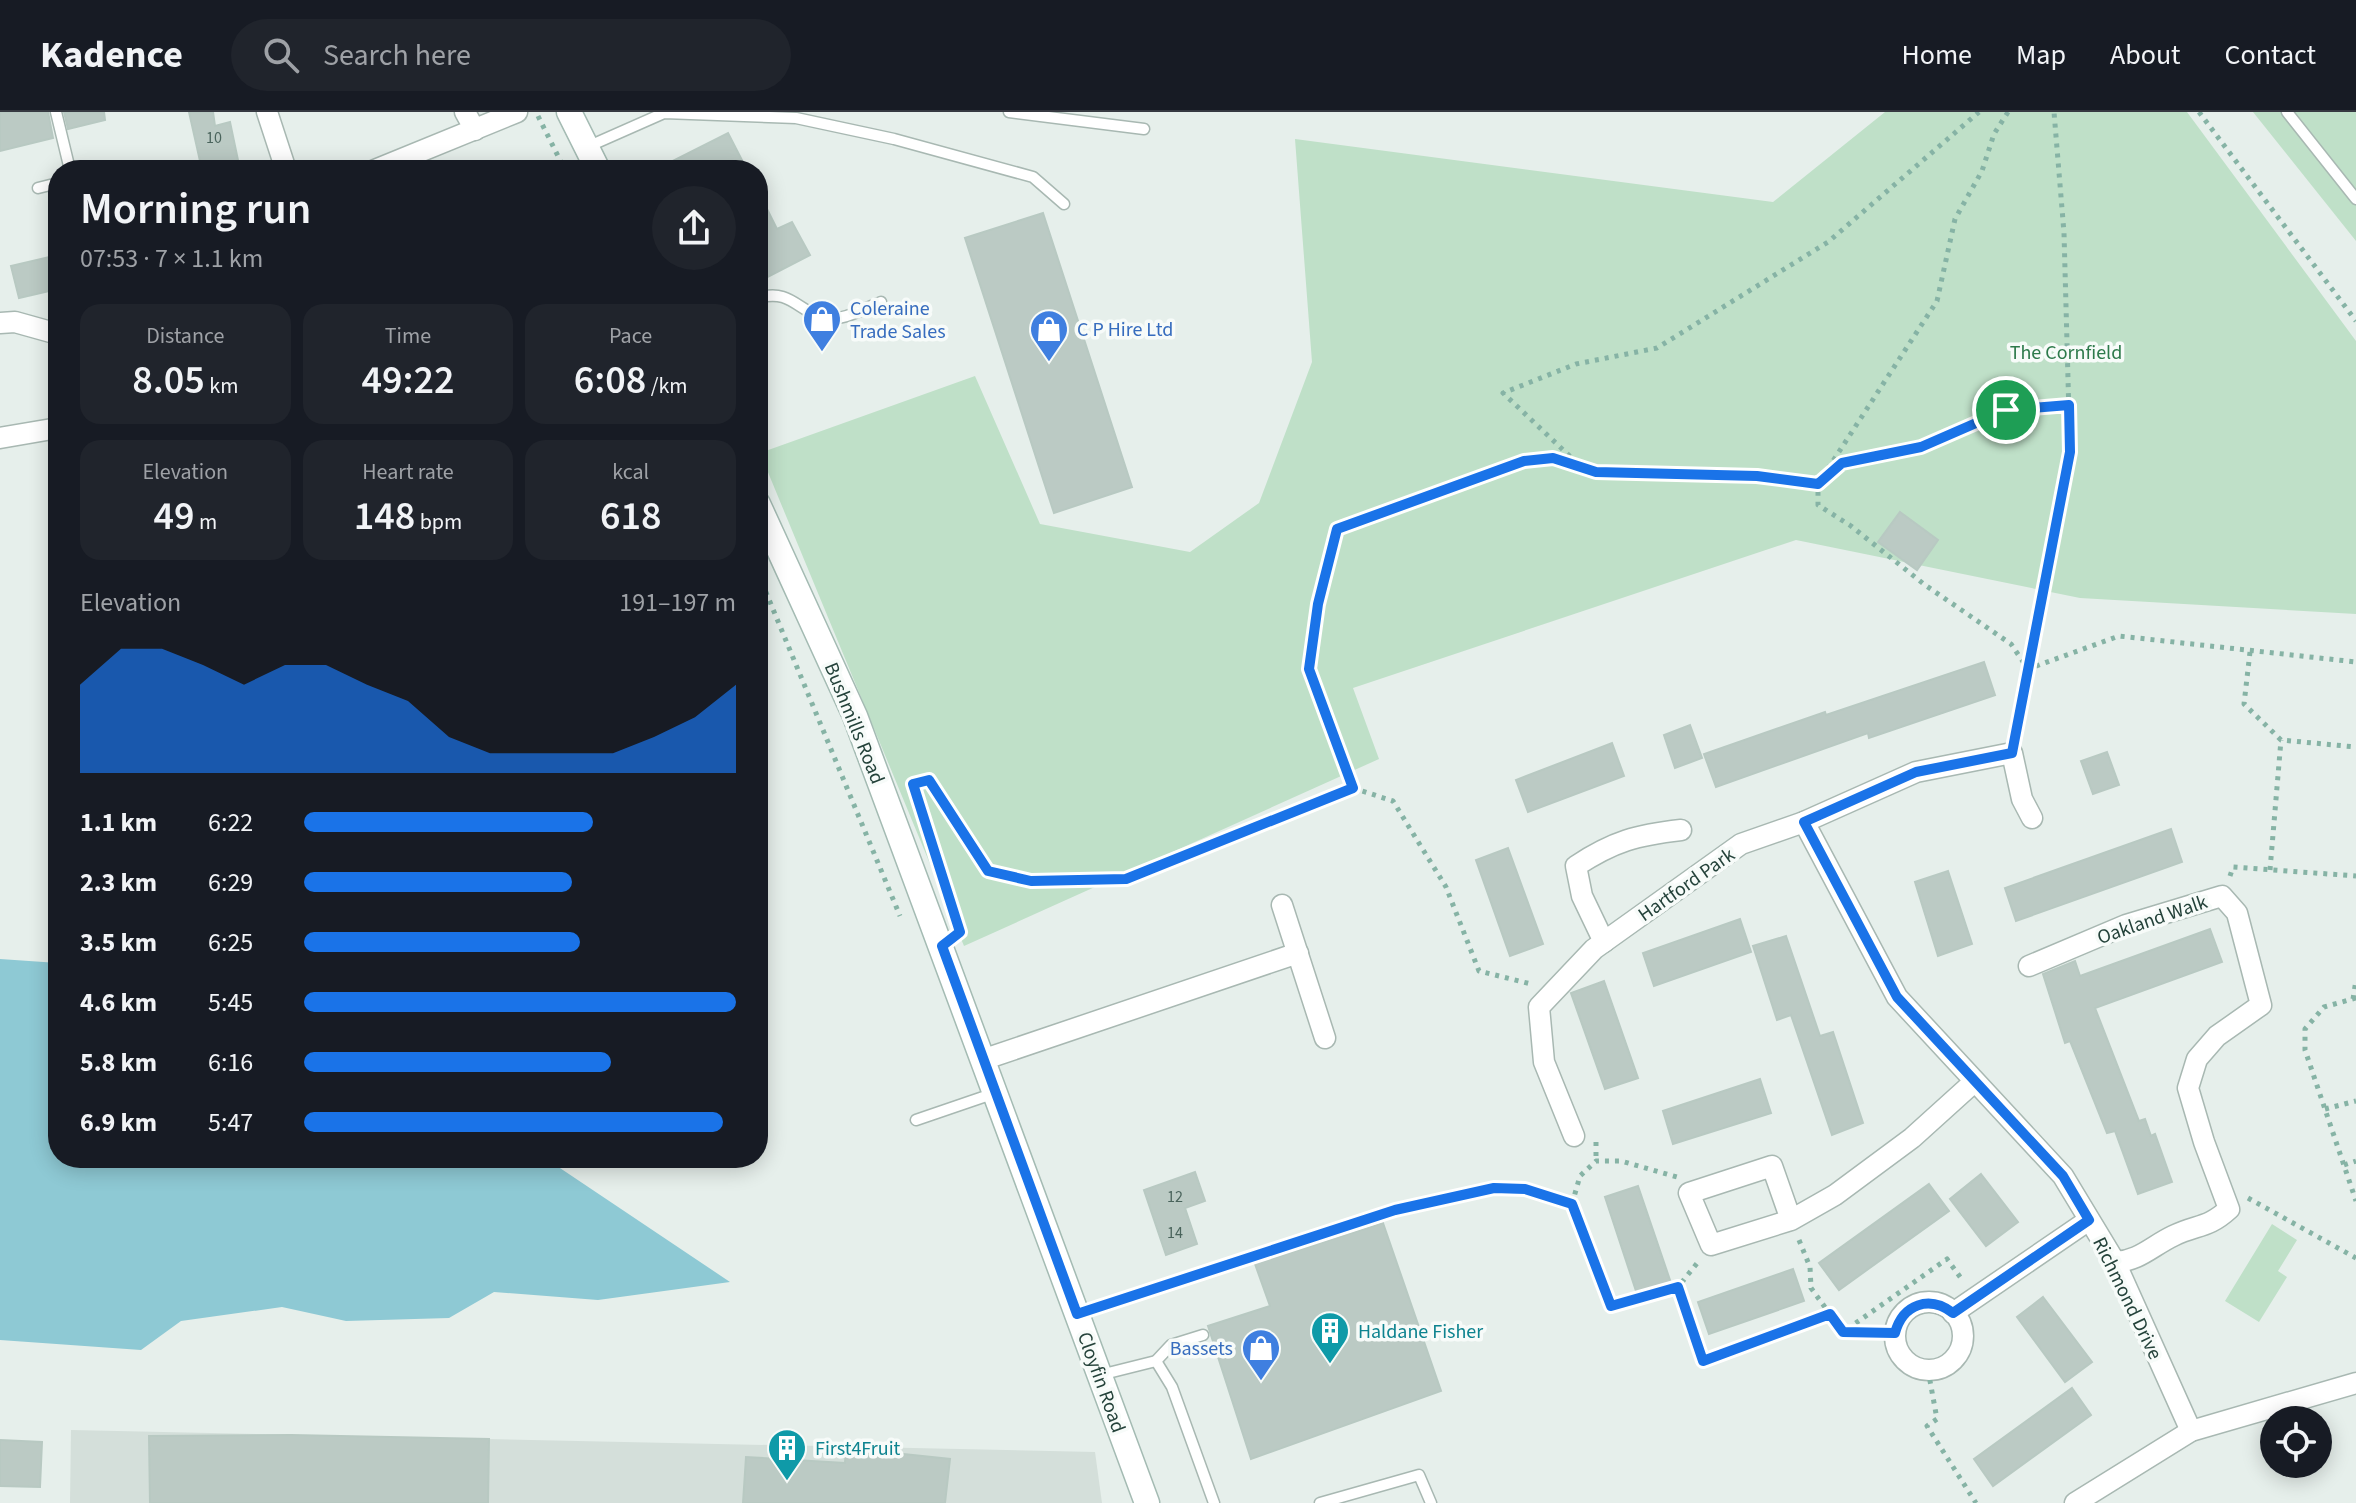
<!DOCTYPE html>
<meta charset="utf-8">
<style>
body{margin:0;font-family:"Source Sans 3",sans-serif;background:#20242c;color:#f1f3f6;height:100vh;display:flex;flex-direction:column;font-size:30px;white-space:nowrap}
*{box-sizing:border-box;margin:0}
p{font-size:26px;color:#9ea1a6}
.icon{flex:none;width:44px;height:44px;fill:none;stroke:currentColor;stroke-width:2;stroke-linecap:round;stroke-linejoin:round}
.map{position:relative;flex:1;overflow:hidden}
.panel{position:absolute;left:48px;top:48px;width:720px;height:1008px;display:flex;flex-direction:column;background:#171b24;border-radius:32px;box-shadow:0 4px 20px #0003}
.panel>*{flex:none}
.buttons{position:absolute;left:2260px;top:1294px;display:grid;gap:16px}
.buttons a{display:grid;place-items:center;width:72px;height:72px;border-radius:50%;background:#171b24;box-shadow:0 4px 20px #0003;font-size:40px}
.pin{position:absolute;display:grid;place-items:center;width:68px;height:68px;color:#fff;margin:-34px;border:4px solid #fff;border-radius:50%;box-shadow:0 2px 8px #0007}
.round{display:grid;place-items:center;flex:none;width:84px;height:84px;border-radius:42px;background:#20242c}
.headline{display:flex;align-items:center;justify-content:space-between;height:136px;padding:0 32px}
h1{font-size:44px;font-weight:600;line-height:60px}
.stats{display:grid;grid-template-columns:repeat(3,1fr);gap:12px;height:136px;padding:8px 32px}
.stats div{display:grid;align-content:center;border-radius:20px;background:#20242c;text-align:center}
.stats b{font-size:40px;font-weight:600}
.stats small{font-size:22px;font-weight:400}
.stats p{font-size:22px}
.chart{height:224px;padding:16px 32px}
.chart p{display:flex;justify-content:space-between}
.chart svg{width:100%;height:144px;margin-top:8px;fill:#1a73e8;opacity:.7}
ul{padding:0 32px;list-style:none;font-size:26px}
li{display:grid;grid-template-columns:128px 96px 1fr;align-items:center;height:60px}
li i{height:20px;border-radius:10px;background:#1a73e8}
header{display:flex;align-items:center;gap:48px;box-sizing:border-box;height:112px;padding:0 40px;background:#171b24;border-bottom:2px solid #363941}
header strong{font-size:38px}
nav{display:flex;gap:44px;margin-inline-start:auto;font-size:28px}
.search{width:560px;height:72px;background:#20242c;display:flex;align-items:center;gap:20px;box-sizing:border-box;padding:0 28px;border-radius:44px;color:#9ea1a6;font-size:30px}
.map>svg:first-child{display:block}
.built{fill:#d4dfda}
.green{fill:#bfe0c8}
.water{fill:#8ec9d4}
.building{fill:#bbcac4;stroke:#b8c9c2;stroke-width:2}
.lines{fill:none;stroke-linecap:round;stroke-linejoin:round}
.service-casing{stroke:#a8b8b2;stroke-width:13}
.minor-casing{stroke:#a8b8b2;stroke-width:23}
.secondary-casing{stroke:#a4bbb3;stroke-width:27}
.path{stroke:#86b3a5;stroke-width:5;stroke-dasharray:4 6;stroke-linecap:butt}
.service{stroke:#fff;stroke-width:10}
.minor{stroke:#fff;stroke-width:20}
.secondary{stroke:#fff;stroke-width:24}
.route-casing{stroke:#fff;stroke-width:16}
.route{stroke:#1a73e8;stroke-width:10}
.labels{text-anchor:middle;stroke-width:7;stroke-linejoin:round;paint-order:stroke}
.number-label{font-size:16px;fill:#4a645c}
.shop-label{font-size:20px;fill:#366cbe;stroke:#f7fbf9;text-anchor:start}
.park-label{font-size:20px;fill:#2d7a4b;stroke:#f7fbf9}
.street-label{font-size:20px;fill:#24423a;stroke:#f7fbf9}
.culture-label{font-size:20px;fill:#0d838f;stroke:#f7fbf9;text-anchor:start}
</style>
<header>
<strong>Kadence</strong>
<div class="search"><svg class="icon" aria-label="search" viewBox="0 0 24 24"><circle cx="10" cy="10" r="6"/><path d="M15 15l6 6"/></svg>Search here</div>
<nav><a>Home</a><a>Map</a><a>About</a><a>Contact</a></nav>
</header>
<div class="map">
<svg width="2356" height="1391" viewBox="0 0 2356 1391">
<rect width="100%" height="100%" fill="#e6efeb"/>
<polygon class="built" points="71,1318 1095,1340 1102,1391 70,1391"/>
<g class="green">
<polygon points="1885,0 2187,0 2356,229 2356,502 2080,486 1796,428 1353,576 1379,647 964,834 760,341 975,264 1040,412 1190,440 1259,391 1312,250 1295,27 1773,90"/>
<polygon points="2253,0 2356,0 2356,129"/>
<polygon points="2272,1112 2297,1128 2278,1159 2287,1165 2259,1210 2225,1189"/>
</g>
<polygon class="water" points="0,847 58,851 58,1046 545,1046 730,1170 598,1188 494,1180 449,1206 346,1209 282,1195 181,1209 141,1238 0,1228"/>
<g class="building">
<polygon points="0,0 48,0 53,26 0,39"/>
<polygon points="64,0 104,0 105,8 68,17"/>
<polygon points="189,0 213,0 215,14 230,10 239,53 202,58"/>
<polygon points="728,21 747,58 655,58"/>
<polygon points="758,79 777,117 792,110 810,143 758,170"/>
<polygon points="1043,101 1132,375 1054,401 965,126"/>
<polygon points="58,143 58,177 19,186 11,154"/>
<polygon points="1900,400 1938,428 1917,458 1878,430"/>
<polygon points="1984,550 1995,583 1869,626 1868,621 1716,675 1704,642 1825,600 1826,603"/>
<polygon points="1690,613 1702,646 1675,656 1664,623"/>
<polygon points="1612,631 1624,664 1528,700 1516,668"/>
<polygon points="2107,640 2119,673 2093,682 2081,649"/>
<polygon points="2171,717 2182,750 2016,809 2005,776"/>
<polygon points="1508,736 1543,832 1510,844 1476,748"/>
<polygon points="1948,759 1972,832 1938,844 1915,770"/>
<polygon points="1740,807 1751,840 1654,874 1643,841"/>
<polygon points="2210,817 2222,850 2095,896 2139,1009 2145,1007 2151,1024 2155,1022 2172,1070 2138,1082 2115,1019 2107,1021 2070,929 2065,931 2043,862 2075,849 2080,864"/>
<polygon points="1786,824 1820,924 1833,920 1863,1011 1832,1023 1791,903 1777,908 1753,834"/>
<polygon points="1604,869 1638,966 1605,977 1571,881"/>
<polygon points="1760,967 1771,1001 1673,1032 1663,999"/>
<polygon points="1195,1060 1205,1089 1185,1096 1197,1132 1166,1143 1144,1078"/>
<polygon points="1981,1062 2018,1110 1986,1134 1950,1087"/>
<polygon points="1929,1072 1949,1099 1839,1178 1819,1151"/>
<polygon points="1638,1074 1671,1171 1637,1182 1605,1085"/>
<polygon points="1383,1111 1441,1279 1251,1347 1208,1214 1270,1194 1255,1152"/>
<polygon points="1793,1157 1804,1189 1709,1222 1698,1190"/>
<polygon points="2043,1185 2092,1250 2065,1270 2017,1205"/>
<polygon points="2072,1276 2091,1303 1993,1374 1974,1347"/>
<polygon points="291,1323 489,1327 488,1391 150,1391 149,1324"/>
<polygon points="0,1328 42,1330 40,1375 0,1374"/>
<polygon points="846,1336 950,1347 945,1391 743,1391 746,1345 845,1351"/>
</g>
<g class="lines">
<defs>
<g id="service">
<polyline points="56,0 70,58"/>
<polyline points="1009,0 1144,17"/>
<polyline points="2287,0 2356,87"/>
<polyline points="587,35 664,1 796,6 894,27 1033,65 1064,92"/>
<polyline points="38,76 58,71"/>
<path d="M758,186C791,176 798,200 824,206C842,210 865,196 881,190"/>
<polyline points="916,1008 995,981"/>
<polyline points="1156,1249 1172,1275 1214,1391"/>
<polyline points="1100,1263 1156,1249 1171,1233 1203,1223"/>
<polyline points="1320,1391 1419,1363 1431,1391"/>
</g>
<g id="minor">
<polyline points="267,0 286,58"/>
<polyline points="465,0 475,18"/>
<polyline points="375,58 517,0"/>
<polyline points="0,211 15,210 58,222"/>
<polyline points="0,326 58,316"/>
<polyline points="1804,710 1897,885 2063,1064 2115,1150 2191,1319"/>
<polyline points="1282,793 1325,926"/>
<path d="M1604,830L1582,784L1576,754C1614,729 1637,723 1681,718"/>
<path d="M2029,854L2126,813L2222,784L2237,801L2261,893L2217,924L2197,947L2188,976L2204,1030L2229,1097C2207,1117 2197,1112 2173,1124C2152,1134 2139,1149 2115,1150"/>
<polyline points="985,947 1298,841"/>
<polyline points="1574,1024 1544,950 1539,895 1594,837 1741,732 1804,710 1916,660 2012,641 2022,687 2032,706"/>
<polyline points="1791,1108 1772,1054 1689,1081 1711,1133 1791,1108 1835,1083 1912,1026 1974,970"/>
<circle cx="1929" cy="1224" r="34"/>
<polyline points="1953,1201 2089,1108"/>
<polyline points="2075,1391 2191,1319 2356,1271"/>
</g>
<g id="secondary">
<polyline points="569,0 598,58"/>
<polyline points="758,392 855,604 1147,1391"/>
</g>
</defs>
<use href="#service" class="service-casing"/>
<use href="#minor" class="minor-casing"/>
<use href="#secondary" class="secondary-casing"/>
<g class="path">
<polyline points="2008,0 1994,22 1982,59 1955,107 1937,189 1818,372 1818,393 1851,414 1925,473 2011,532 2028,557 2119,524 2356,550"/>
<polyline points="2199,0 2356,209"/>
<polyline points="538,4 565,58"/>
<polyline points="1578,352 1596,360 1757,364 1819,372"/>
<polyline points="1826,365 1842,351 1921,335 2006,298 2069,293"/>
<polyline points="758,461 900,804"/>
<polyline points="2250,540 2244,592 2281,628 2356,635"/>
<polyline points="2016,620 2070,340 2064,121 2054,0"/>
<polyline points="1353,676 1393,689 1446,775 1479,859 1531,872"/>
<polyline points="936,745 913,672 929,668 988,759 1031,769 1126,767 1353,676 1309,557 1318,492 1337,417 1524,349 1553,346 1578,352 1503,281 1576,252 1657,236 1828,130 1979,0"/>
<polyline points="2270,758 2281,628"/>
<polyline points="2230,764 2233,755 2356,764"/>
<polyline points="2356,886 2324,895 2305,917 2305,938 2356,1089"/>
<polyline points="2353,887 2356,868"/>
<polyline points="2325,997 2356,989"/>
<polyline points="1596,1030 1596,1049"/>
<polyline points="2344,1053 2356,1049"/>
<polyline points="2248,1086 2356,1146"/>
<polyline points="1572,1092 1580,1064 1596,1049 1621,1049 1677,1065"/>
<polyline points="1799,1128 1810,1155 1811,1176 1843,1220 1947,1147 1963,1169"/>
<polyline points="1678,1175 1703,1249 1830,1202"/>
<polyline points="1097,1195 1395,1098 1494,1076 1525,1077 1572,1092 1611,1194 1678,1175 1698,1150"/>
<polyline points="1844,1220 1895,1221"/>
<polyline points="1928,1258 1937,1307 1927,1314 1976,1391"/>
</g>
<use href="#service" class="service"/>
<use href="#minor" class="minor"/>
<use href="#secondary" class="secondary"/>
</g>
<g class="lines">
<defs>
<path id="route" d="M2069,293L2070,340L2012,641L1916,660L1804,710L1897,885L2063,1064L2089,1108L1953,1201C1929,1183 1903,1192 1895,1221L1843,1220L1830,1202L1703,1249L1678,1175L1611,1194L1572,1092L1525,1077L1494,1076L1395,1098L1077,1202L942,834L960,820L913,672L929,668L988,759L1031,769L1126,767L1353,676L1309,557L1318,492L1337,417L1524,349L1553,346L1596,360L1757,364L1818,372L1842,351L1921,335L2006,298Z"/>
</defs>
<use href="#route" class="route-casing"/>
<use href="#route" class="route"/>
</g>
<defs>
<symbol id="shop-pin" viewBox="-11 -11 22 30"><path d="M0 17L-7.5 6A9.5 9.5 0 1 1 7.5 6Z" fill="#3f7fe0" stroke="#f7fbf9"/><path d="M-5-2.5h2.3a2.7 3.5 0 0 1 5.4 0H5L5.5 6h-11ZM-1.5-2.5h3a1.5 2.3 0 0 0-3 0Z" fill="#fff"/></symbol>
<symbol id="building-pin" viewBox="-11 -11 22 30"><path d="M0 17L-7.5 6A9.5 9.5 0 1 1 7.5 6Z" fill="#0f9aa8" stroke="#f7fbf9"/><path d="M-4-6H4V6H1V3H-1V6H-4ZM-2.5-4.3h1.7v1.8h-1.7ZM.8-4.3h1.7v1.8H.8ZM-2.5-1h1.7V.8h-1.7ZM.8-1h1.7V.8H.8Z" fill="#fff"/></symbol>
</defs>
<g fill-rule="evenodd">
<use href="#shop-pin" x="800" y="185" width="44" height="60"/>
<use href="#shop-pin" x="1027" y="195" width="44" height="60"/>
<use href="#building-pin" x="1308" y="1197" width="44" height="60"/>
<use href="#shop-pin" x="1239" y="1214" width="44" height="60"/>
<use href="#building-pin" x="765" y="1314" width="44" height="60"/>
</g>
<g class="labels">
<g class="number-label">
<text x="214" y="31">10</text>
<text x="1175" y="1090">12</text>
<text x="1175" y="1126">14</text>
</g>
<g class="shop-label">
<text x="850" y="203">Coleraine<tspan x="850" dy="23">Trade Sales</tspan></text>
<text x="1077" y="224">C P Hire Ltd</text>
<text x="1233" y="1243" text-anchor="end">Bassets</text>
</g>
<g class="park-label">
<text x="2066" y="247">The Cornfield</text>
</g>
<g class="street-label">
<text transform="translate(855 611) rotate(68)" y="7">Bushmills Road</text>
<text transform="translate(1686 772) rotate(-35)" y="7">Hartford Park</text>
<text transform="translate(2152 807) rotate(-19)" y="7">Oakland Walk</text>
<text transform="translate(2128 1186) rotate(64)" y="7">Richmond Drive</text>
<text transform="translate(1102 1270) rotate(70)" y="7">Cloyfin Road</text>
</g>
<g class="culture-label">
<text x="1358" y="1226">Haldane Fisher</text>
<text x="815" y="1343">First4Fruit</text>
</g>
</g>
</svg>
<div class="buttons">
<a><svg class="icon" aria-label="locate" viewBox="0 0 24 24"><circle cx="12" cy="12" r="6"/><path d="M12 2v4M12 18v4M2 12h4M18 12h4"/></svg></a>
</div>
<div class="pin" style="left:2006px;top:298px;background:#1e9e55"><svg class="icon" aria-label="arrive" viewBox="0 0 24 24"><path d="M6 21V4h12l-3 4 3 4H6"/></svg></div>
<section class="panel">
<div class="headline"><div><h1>Morning run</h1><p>07:53 · 7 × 1.1 km</p></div><a class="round"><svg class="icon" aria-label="share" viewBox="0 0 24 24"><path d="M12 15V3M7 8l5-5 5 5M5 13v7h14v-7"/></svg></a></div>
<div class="stats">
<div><p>Distance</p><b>8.05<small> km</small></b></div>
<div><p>Time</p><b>49:22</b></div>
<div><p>Pace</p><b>6:08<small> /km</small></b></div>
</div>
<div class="stats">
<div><p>Elevation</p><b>49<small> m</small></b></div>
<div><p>Heart rate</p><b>148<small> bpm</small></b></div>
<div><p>kcal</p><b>618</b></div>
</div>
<div class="chart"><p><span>Elevation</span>191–197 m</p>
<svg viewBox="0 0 160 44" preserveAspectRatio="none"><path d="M0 44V17L10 6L20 6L30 11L40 17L50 11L60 11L70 17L80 22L90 33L100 38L110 38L120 38L130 38L140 33L150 27L160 17V44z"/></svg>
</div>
<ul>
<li><b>1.1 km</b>6:22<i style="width:67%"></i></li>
<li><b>2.3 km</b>6:29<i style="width:62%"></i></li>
<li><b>3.5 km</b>6:25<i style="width:64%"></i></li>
<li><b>4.6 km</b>5:45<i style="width:100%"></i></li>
<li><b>5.8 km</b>6:16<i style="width:71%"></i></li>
<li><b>6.9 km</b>5:47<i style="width:97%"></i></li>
</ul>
</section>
</div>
